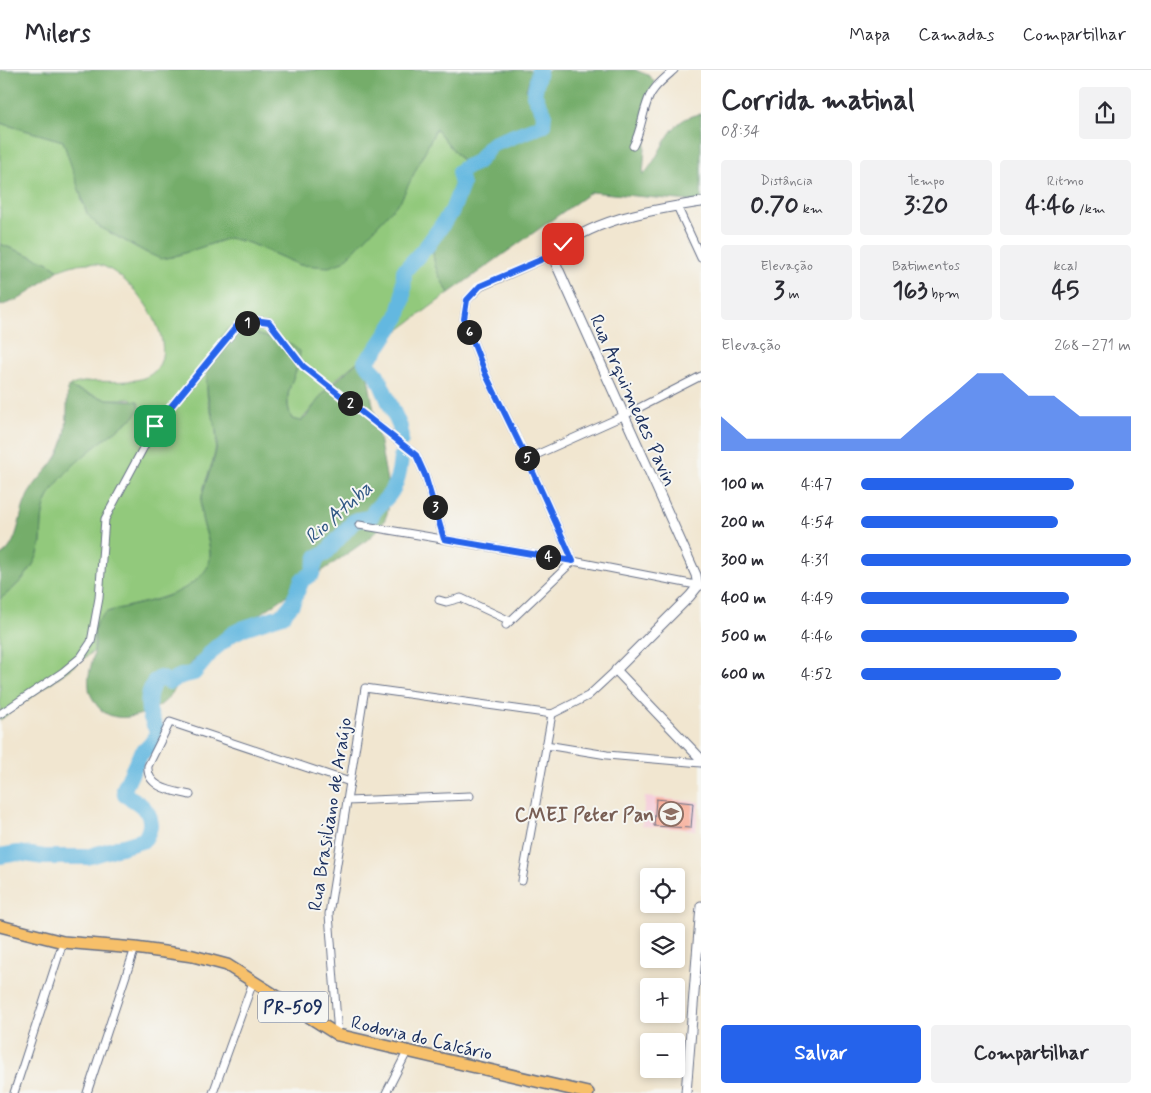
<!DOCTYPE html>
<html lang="pt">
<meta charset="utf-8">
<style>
body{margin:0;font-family:Mynerve,sans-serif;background:#f2f2f3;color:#2b2b33;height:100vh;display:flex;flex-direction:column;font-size:19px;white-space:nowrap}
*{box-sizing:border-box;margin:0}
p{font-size:16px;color:#7c7c81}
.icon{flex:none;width:28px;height:28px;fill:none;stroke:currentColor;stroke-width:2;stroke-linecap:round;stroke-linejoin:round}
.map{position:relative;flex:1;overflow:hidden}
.drawer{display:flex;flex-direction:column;background:#fff;width:450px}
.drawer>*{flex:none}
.controls{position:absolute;left:640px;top:798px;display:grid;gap:10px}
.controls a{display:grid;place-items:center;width:45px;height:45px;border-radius:5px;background:#fff;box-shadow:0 2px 8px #0003;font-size:25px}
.pin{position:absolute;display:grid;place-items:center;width:42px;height:42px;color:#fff;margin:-21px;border-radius:10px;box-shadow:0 2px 8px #0006}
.km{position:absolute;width:25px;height:25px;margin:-12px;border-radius:50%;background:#222;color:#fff;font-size:14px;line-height:25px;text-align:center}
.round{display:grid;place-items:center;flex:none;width:52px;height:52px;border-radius:5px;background:#f2f2f3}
.headline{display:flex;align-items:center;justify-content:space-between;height:85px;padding:0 20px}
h1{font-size:28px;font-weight:700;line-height:38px}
.metrics{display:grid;grid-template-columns:repeat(3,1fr);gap:8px;height:85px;padding:5px 20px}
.metrics div{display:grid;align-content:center;border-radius:5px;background:#f2f2f3;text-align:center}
.metrics b{font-size:25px;font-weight:700}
.metrics small{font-size:14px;font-weight:400}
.metrics p{font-size:14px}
.chart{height:140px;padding:10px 20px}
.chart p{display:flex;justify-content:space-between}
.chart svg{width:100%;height:90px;margin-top:5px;fill:#2563eb;opacity:.7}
.action{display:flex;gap:10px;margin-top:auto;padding:10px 20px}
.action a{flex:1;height:58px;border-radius:5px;background:#2563eb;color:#fff;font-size:20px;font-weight:700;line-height:58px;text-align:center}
.action a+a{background:#f2f2f3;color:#2b2b33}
ul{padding:0 20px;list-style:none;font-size:16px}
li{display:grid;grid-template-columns:80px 60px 1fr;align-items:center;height:38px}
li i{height:12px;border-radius:6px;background:#2563eb}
header{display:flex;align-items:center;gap:30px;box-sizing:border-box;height:70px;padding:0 25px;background:#fff;border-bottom:1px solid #e1e1e2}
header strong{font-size:24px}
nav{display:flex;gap:28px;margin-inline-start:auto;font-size:18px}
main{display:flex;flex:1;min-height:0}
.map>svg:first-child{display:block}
.built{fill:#f5cfdb}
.green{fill:#92c97b;stroke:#567c6c}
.forest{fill:#75ad6b;stroke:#486e64}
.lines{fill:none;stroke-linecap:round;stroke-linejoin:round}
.river{stroke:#64b8e0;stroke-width:16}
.building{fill:#f7a58f}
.minor-casing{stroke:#666f86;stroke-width:9}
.tertiary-casing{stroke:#666f86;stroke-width:11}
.primary-casing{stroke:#666f86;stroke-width:14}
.minor{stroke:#fff;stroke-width:7}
.tertiary{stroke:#fff;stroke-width:9}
.primary{stroke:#f7c06b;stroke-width:11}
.route-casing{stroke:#fff;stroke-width:10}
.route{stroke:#2563eb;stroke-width:6}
.labels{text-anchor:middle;stroke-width:4;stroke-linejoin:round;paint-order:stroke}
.shield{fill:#f6f6f2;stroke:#5d6b8a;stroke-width:1}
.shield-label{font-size:18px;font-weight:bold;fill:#1b2f5e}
.street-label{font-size:19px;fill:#1b2f5e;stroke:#f6f6f2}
.education-label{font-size:19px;font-weight:bold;fill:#785e54;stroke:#f6f6f2;text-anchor:end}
.water-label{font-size:20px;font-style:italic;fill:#315885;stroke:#f6f6f2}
</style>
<header>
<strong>Milers</strong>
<nav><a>Mapa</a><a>Camadas</a><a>Compartilhar</a></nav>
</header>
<main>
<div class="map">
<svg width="701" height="1023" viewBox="0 0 701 1023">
<rect width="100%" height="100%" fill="#f6f6f2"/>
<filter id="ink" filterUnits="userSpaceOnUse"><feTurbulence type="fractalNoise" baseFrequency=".02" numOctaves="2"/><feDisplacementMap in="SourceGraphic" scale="10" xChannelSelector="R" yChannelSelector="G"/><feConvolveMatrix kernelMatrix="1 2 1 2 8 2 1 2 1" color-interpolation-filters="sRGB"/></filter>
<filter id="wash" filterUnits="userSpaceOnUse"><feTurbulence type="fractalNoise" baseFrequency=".0096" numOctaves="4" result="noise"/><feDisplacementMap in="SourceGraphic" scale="20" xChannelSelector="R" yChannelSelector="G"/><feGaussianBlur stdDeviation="1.12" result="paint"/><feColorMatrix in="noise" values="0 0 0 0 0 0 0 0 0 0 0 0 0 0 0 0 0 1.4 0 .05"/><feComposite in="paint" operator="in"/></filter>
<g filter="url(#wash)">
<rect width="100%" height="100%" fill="#f1e6d0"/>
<polygon class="built" points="645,727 699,732 696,760 642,756"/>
<path class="green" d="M0,53L63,71L80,119L82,132L98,156L147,183L172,187L229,168L249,173L300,195L343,192L400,130L436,59L462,91L433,180C433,196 440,209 449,223L364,286L334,311L301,351L292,349C283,328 291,311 300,292L291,274L260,265L238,254C232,265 207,309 207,319C206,337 219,355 216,375C214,397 199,418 201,441C202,460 219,486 204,503C180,530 140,532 107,542C90,554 94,562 94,581L0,650V529C19,515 38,496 41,471C42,457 41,444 47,430C63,396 106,369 135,346L132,329H105L68,317C90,303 141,323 158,297C178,265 128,200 96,194C83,191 70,196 59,200L47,192L0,174Z"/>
<g class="forest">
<path d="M0,0H532L526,20L548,0H635L648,5L654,11V24L648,37L643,105C664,84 666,48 701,44V132L591,122L449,223C440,209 433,196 433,180L462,91L436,59L401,130L349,186L343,192L329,197L300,195L249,173L229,168L172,187L161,189L147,183L98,156L87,144L63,71L0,53Z"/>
<polygon points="0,174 47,192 59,200 21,228 0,236"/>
<path d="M238,254L260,265L291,274L300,282C299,308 279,320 292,349L301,351L306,347L323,323L364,286L387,411C391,439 390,450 367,470L194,590C182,604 174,627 159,636C140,647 111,656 96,634C93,629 89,624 89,617C87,605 92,594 94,583C98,563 87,557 107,542C139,532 181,530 204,502C219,485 202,460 201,440C200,417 215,396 217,374C218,354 208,337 207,318C205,300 212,285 220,270C224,262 229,255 238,254Z"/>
<path d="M68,317L105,329L138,331L140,338L135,346C106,369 63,396 47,430C41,444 42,457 41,471C38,496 19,515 0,529V486C18,476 18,450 25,432C32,411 53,399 61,378C69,360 66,336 68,317Z"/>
</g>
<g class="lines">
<g class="river">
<path d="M401,370L400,357L377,305L365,292L376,280L398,247L403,229L404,201L427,176L452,141L462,115L459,102C464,96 471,96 477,92C484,86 486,79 493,74L543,55L544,43L534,25L539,0"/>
<path d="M0,786L18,783L44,787H87L144,770C159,748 145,735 125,725L124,719L140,685L151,674L158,662C148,646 144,628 155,611L160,608L170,612L181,606L194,603L213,580L232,564L244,558L283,545L292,534L302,510L312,504L317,487L325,484L354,451L371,447C374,438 383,433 389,425C397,415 400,400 401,387"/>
</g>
</g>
<g id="blocks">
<polygon class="building" points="656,729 693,733 691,758 654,756"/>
</g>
</g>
<g filter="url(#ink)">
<use href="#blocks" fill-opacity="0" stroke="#666f86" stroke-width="1"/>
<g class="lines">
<defs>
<g id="minor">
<path d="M633,76C641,61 642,45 648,30C652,18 665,8 674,0"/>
<polyline points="677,136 701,188"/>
<polyline points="527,389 623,346 701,306"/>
<polyline points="359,455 573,491 701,516"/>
<polyline points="439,530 446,532 461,528 510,551"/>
<polyline points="506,555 573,491 527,389 486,305 464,249 467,230 480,217 552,185"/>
<polyline points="0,644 63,602 81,587 91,572 99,528 105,449 155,356 237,257 254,250 269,252 303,296 416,385 425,405 444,469"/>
<polyline points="552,644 588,626 616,600"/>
<polyline points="546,675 607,685 701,693"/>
<path d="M190,725C173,721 146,718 148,696L170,652L350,712"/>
<polyline points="347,731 470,726"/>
<polyline points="522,811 552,644"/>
<polyline points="338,965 329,844 365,618 552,644"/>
<polyline points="14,1023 63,872"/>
<polyline points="87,1023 135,878"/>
<polyline points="213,1023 253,912"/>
<polyline points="386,1023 407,982"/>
</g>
<g id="tertiary">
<path d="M701,132C651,140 590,149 552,185L696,505L698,516L690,526L616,600L701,689"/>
<polyline points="686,1023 701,836"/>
</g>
<polyline id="primary" points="0,856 63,872 135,878 193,886 227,895 338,965 588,1023"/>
</defs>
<use href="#minor" class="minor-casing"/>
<use href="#tertiary" class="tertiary-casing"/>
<use href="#primary" class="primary-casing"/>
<use href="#minor" class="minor"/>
<use href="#tertiary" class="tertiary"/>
<use href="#primary" class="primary"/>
</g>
</g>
<g class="lines" filter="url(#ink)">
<defs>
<polyline id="route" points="155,356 237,256 254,250 269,252 303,296 416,385 425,405 444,469 573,491 527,389 486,305 464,249 467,230 480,216 552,185 563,174"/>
</defs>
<use href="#route" class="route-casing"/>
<use href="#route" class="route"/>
</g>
<defs>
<symbol id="school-ring" viewBox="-11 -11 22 22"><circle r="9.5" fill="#f6f6f2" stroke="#8d6e63" stroke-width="1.5"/><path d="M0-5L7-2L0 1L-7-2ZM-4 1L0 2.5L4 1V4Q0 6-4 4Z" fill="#8d6e63"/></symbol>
</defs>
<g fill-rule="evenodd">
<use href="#school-ring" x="657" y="730" width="28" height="28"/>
</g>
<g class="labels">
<rect class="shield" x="258" y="921.5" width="70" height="31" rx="4"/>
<g class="shield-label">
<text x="293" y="943">PR-509</text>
</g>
<g class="street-label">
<text transform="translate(634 330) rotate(66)" y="7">Rua Arquimedes Pavin</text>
<text transform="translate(329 744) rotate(-81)" y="7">Rua Brasiliano de Araújo</text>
<text transform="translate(422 967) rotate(13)" y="7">Rodovia do Calcário</text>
</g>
<g class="education-label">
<text x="654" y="751">CMEI Peter Pan</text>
</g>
<g class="water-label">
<text transform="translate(338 442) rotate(-42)" y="7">Rio Atuba</text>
</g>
</g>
</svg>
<div class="controls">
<a><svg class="icon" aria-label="locate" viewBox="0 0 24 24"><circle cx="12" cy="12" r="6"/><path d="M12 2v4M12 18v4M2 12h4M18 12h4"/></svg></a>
<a><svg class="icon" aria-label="layers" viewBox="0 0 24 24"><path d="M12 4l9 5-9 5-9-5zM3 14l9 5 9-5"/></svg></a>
<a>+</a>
<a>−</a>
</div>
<div class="pin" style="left:155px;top:356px;background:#1e9e55"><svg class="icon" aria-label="arrive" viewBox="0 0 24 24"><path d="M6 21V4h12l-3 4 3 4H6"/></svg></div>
<div class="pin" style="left:563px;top:174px;background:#d93025"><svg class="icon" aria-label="check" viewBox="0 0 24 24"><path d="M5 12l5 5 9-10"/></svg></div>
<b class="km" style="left:247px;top:253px">1</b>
<b class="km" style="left:350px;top:333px">2</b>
<b class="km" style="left:435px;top:437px">3</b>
<b class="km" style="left:548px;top:487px">4</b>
<b class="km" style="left:527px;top:388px">5</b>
<b class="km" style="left:469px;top:262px">6</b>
</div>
<section class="drawer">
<div class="headline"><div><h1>Corrida matinal</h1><p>08:34</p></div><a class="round"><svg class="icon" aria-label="share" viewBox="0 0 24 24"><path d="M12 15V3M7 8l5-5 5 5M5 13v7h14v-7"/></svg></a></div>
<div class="metrics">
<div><p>Distância</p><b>0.70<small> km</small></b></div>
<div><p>Tempo</p><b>3:20</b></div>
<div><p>Ritmo</p><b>4:46<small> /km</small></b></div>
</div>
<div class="metrics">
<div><p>Elevação</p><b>3<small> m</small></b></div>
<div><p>Batimentos</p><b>163<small> bpm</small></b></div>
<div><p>kcal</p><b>45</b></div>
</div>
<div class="chart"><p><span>Elevação</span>268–271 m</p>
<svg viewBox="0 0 160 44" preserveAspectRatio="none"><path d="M0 44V27L10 38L20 38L30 38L40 38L50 38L60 38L70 38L80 27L90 17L100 6L110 6L120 17L130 17L140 27L150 27L160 27V44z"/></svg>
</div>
<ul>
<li><b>100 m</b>4:47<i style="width:79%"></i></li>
<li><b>200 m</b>4:54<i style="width:73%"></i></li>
<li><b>300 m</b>4:31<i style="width:100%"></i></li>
<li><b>400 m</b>4:49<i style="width:77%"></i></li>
<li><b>500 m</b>4:46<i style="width:80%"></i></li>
<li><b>600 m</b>4:52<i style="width:74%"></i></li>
</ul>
<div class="action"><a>Salvar</a><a>Compartilhar</a></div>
</section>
</main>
